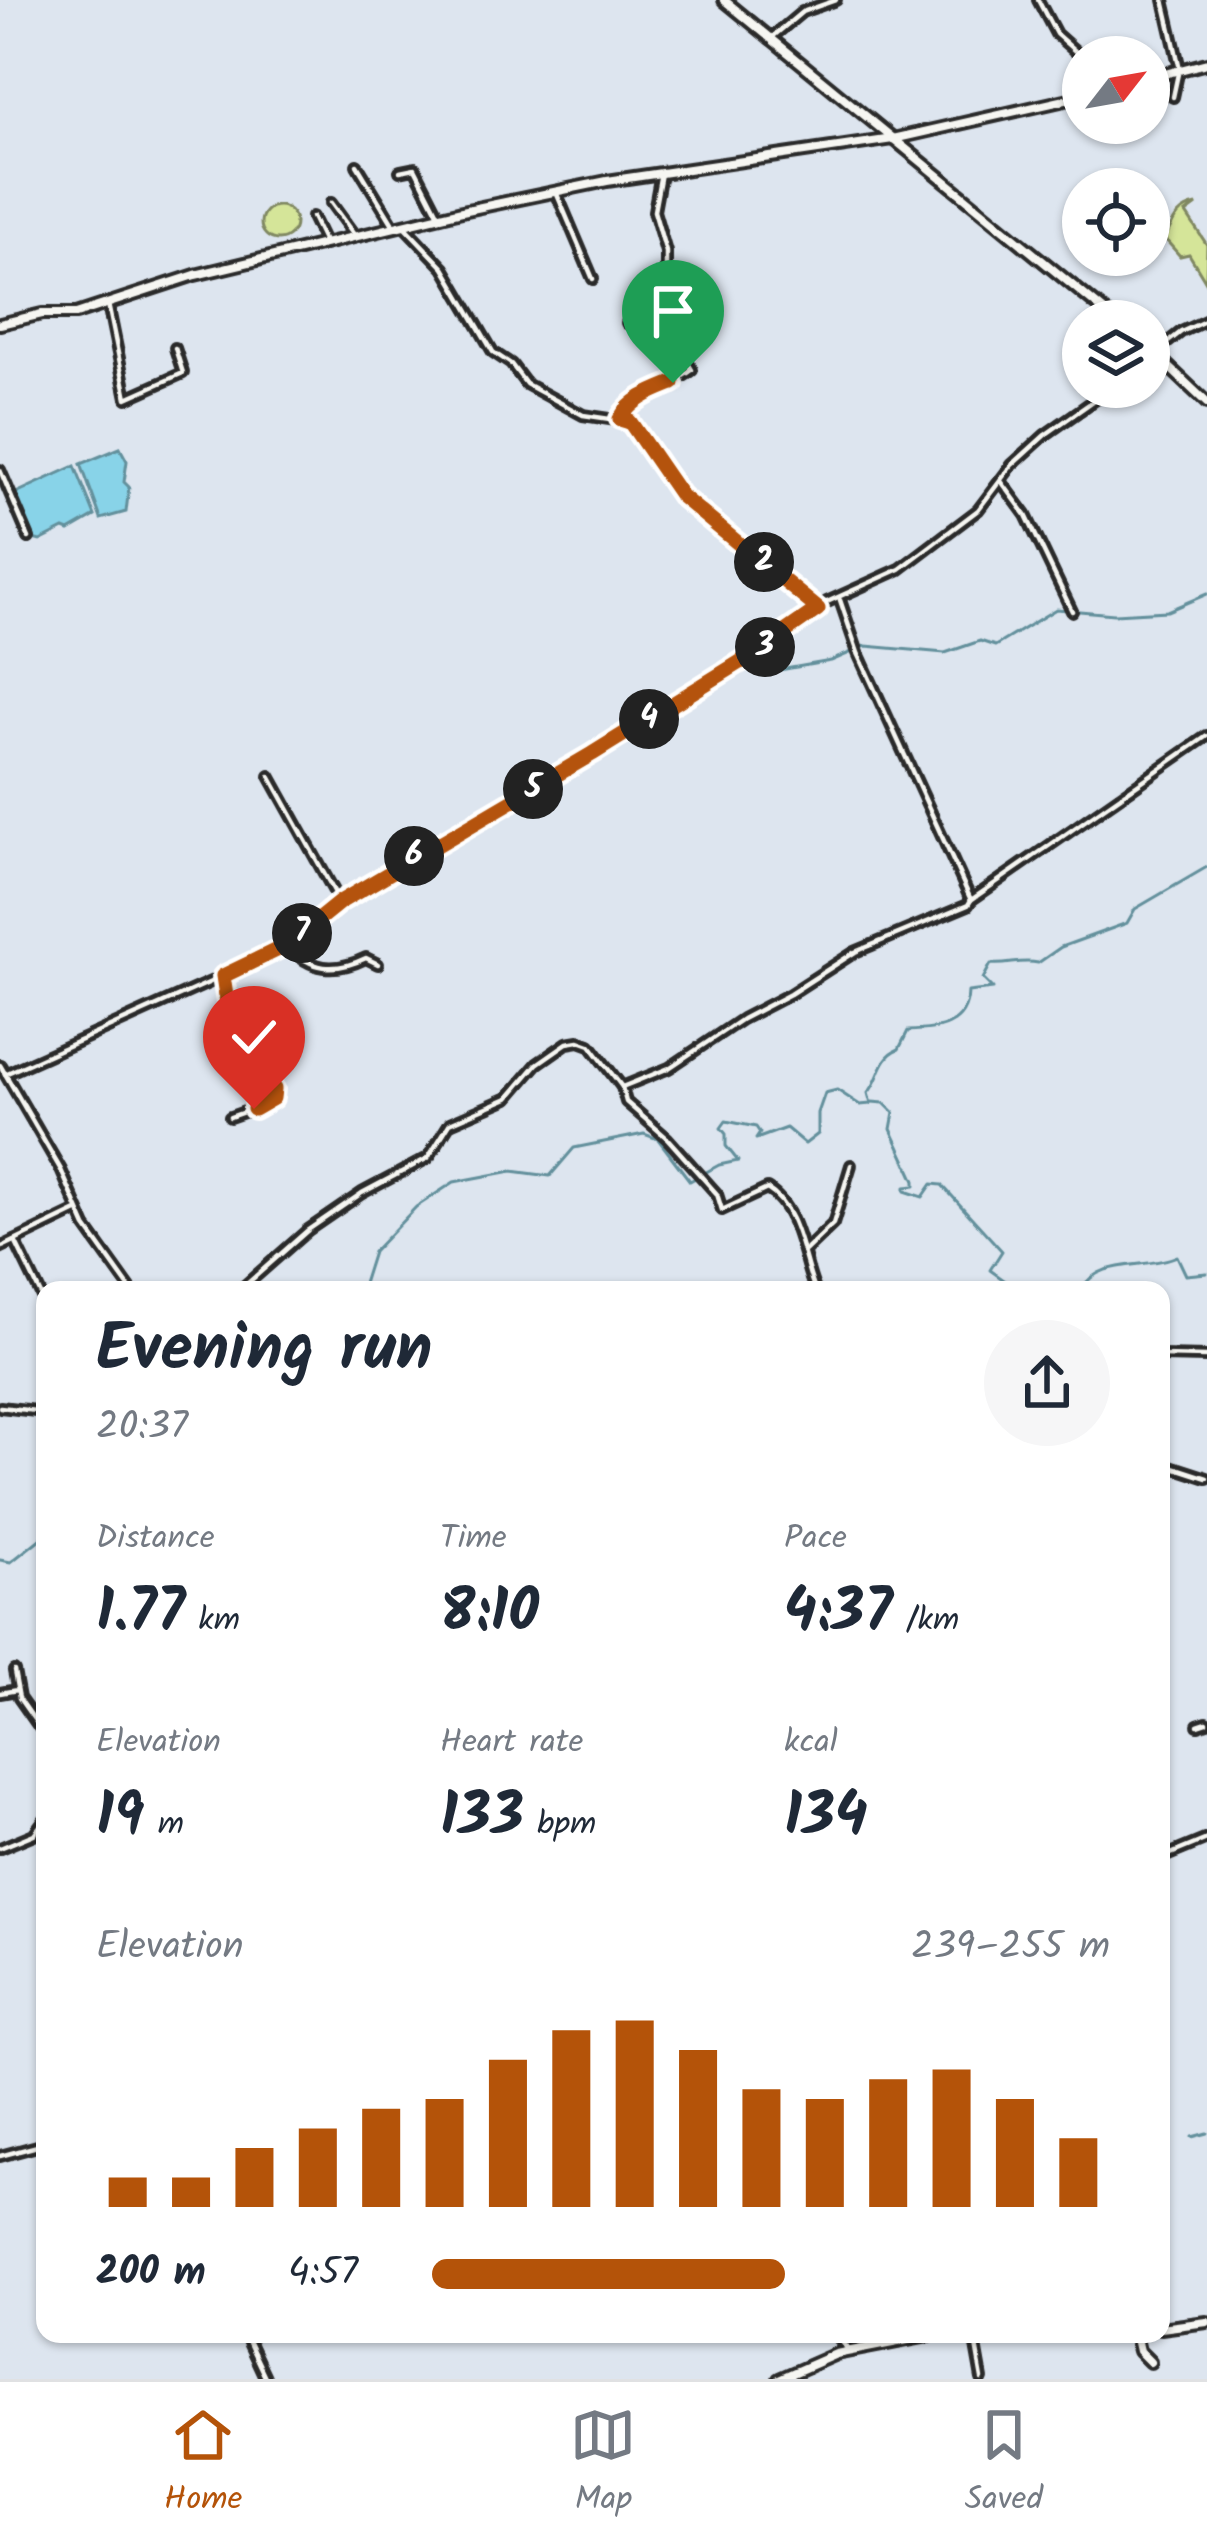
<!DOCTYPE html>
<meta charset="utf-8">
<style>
body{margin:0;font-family:Kalam,sans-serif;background:#f6f6f7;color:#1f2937;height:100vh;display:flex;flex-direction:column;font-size:45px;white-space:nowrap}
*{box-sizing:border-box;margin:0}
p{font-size:39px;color:#747a83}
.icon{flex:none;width:66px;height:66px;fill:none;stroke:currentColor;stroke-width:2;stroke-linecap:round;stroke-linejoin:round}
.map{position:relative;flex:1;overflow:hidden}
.side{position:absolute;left:36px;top:1281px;width:1134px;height:1062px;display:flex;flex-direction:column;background:#fff;border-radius:24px;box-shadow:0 3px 9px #0004}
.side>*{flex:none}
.needle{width:78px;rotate:59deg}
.tools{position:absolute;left:1062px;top:36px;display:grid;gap:24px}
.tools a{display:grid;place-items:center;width:108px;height:108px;border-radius:50%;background:#fff;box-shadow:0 3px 9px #0004;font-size:60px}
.pin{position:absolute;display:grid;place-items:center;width:102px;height:102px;color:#fff;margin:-123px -51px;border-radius:50% 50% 50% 0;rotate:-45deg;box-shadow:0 0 12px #0007}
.pin .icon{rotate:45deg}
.km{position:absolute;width:60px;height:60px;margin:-30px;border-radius:50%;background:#222;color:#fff;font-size:33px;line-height:60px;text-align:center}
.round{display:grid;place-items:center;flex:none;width:126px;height:126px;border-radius:63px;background:#f6f6f7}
.summary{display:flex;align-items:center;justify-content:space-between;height:204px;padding:0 60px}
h1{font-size:66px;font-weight:600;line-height:90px}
.metrics{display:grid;grid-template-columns:repeat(3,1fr);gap:18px;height:204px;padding:12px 60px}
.metrics div{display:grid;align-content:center}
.metrics b{font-size:60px;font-weight:600}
.metrics small{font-size:33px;font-weight:400}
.metrics p{font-size:33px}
.chart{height:336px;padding:24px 60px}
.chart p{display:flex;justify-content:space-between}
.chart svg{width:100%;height:216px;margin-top:12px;stroke:#b45309;stroke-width:6}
ul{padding:0 60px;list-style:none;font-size:39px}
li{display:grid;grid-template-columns:192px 144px 1fr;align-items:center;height:90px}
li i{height:30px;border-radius:15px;background:#b45309}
.tabs{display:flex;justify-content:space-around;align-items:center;height:168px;border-top:3px solid #e0e1e3;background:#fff;font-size:33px;color:#747a83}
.tabs a{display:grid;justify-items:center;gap:6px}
.tabs .on{color:#b45309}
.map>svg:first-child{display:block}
.green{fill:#d5e599;stroke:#808862;stroke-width:3}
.water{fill:#88d3e8;stroke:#63909c;stroke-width:3}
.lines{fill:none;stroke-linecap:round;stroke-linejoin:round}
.stream{stroke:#63909c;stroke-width:3}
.minor-casing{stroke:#2b2b2b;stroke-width:14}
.tertiary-casing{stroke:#2b2b2b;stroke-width:16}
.minor{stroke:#f6f6f2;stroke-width:4.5}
.tertiary{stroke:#f6f6f2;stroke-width:8}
.route-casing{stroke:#fff;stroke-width:24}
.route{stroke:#b45309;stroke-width:15}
</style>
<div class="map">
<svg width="1207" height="2379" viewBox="0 0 1207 2379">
<rect width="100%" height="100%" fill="#dde5ef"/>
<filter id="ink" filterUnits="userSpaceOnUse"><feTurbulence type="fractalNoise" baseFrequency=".00833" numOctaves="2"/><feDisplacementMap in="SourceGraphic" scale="24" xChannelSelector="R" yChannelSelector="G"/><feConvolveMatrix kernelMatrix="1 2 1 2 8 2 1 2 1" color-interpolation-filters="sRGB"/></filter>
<g filter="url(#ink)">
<g class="green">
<path d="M1197,205L1186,213L1207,245L1206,282L1189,254L1180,256L1165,239C1173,222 1176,209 1197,205Z"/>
<circle cx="278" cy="223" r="17"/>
</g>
<g class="water">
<polygon points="120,448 127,461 124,482 129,487 126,512 101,519 81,464"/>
<polygon points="75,466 95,516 69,531 64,529 40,541 33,539 14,494"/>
</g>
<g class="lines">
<g class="stream">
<polyline points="768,672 831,661 866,646 945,653 980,641 995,646 1056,609 1114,614 1167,611 1207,594"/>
<polyline points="872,1102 884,1103 894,1113 891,1129 915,1181 915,1186 905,1187 905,1191 923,1197 932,1184 942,1185 1002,1251 990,1270 1018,1290"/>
<path d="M361,1290L373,1252L416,1207L454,1182L512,1171L550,1176L574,1148L644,1134L658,1139L690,1181L719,1165L738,1161L726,1146V1134L721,1128L726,1121L756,1127L760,1133L756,1139L786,1128L805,1144L818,1134V1113L825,1093L837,1090L860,1105L871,1104L868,1093C881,1079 879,1057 899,1049L908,1031C938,1030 967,1027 968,992L993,989L983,979L991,964C1008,966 1021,959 1038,963L1061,947L1127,923L1135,909L1207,867"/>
<path d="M1081,1290C1099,1257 1146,1270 1177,1256L1186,1275L1207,1273"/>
<polyline points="0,1560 11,1562 45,1535"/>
<polyline points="1192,2137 1207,2133"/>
</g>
<defs>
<g id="minor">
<polyline points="1038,0 1056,34 1083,58"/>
<polyline points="1164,0 1180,69"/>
<polyline points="770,39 802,12 836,0"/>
<polyline points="1173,97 1179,69"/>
<polyline points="357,165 394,226"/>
<polyline points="400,171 415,168 440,217"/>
<polyline points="556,192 593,279"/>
<polyline points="331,203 355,236"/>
<polyline points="312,217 325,244"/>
<polyline points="403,225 444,268 493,352 511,364 526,384 583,415 630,422 681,496 816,608"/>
<polyline points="108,304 127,398 183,373 175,348"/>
<polyline points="627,323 666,296"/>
<polyline points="1149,357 1181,332 1207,320"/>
<path d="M620,419C636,392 670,388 692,370L674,339L666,296V252L654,211L661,173"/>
<polyline points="0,470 29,538"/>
<polyline points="1001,481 1026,515 1072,611"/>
<polyline points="270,776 340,902"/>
<polyline points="971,900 1207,736"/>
<path d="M287,945C311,971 335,973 366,958L378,964"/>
<polyline points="223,976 230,1023 275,1095 264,1105 230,1117"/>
<polyline points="0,1065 61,1170 86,1227 131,1290"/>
<polyline points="5,1074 271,955 338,903 592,754 755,653 827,602 900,569 978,510 1012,465 1045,435 1113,387"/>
<polyline points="622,1087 669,1068 742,1019 790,994 855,952 968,905 971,900 858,653 840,600"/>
<polyline points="15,1241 45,1303"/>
<polyline points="0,1248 77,1211"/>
<polyline points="805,1251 833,1224 851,1165"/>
<path d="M240,1290L308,1230L362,1193L428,1158L450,1123L508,1098L537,1064L567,1043L579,1041L590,1045L622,1087L626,1102L667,1138L717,1194L722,1210L767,1189C799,1208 802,1259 815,1290"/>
<polyline points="1161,1356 1207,1357"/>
<polyline points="0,1407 45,1412"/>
<polyline points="1161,1463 1207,1478"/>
<polyline points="14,1671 19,1698 45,1735"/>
<polyline points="0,1693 17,1690"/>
<polyline points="1198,1725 1207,1722"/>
<polyline points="0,1848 34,1834 45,1819"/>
<polyline points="1161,1858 1207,1839"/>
<polyline points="0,2156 45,2144"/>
<polyline points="245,2334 266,2379"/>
<polyline points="836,2334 849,2351"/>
<polyline points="974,2334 982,2379"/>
</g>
<g id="tertiary">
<polyline points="724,0 1116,321"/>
<polyline points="1149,78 1207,63"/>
<polyline points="0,324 42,314 76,314 195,275 462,211 607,181 893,139 1083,96"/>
<polyline points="1149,348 1207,403"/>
<polyline points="1161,2328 1207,2322"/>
<polyline points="1052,2334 1119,2334"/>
<polyline points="1135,2334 1139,2351 1150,2362"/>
<polyline points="779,2379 836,2354 939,2334"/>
</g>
</defs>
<use href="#minor" class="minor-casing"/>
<use href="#tertiary" class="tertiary-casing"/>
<use href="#minor" class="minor"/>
<use href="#tertiary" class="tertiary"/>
</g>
</g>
<g class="lines" filter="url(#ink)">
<defs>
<path id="route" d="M254,1109L273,1098L274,1089L230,1023L223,976L287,945L340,902L592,754L755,653L818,609L681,496L630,422L620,419C631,399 653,391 673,383"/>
</defs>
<use href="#route" class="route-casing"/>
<use href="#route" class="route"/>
</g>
</svg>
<div class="tools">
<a><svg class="needle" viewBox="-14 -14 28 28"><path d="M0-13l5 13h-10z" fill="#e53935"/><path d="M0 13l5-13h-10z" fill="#747a83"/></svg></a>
<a><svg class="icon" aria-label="locate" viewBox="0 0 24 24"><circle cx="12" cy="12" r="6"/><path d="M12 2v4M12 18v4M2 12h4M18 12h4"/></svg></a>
<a><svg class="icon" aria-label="layers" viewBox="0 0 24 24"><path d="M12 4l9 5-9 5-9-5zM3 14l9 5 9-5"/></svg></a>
</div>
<div class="pin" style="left:673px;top:383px;background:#1e9e55"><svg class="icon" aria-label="arrive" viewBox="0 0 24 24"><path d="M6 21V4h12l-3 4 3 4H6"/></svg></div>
<div class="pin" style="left:254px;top:1109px;background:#d93025"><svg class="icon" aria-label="check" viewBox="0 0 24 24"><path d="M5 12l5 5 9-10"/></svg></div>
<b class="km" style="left:764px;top:562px">2</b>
<b class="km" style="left:765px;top:647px">3</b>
<b class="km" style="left:649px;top:719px">4</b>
<b class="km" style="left:533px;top:789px">5</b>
<b class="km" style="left:414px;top:856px">6</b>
<b class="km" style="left:302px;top:933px">7</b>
<section class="side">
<div class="summary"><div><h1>Evening run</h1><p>20:37</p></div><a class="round"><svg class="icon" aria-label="share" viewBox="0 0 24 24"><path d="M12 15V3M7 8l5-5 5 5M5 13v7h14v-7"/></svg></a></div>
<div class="metrics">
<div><p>Distance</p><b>1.77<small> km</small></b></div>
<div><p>Time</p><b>8:10</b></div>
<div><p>Pace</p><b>4:37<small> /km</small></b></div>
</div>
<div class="metrics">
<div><p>Elevation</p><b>19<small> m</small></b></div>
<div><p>Heart rate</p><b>133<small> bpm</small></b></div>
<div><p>kcal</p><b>134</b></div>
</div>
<div class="chart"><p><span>Elevation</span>239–255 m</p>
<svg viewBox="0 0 160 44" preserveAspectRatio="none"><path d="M5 44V38M15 44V38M25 44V32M35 44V28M45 44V24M55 44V22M65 44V14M75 44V8M85 44V6M95 44V12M105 44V20M115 44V22M125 44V18M135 44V16M145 44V22M155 44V30"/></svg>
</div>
<ul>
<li><b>200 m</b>4:57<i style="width:52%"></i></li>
</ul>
</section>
</div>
<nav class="tabs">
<a class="on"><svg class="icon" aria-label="home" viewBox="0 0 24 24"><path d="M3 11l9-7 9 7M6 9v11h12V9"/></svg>Home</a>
<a><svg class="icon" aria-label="map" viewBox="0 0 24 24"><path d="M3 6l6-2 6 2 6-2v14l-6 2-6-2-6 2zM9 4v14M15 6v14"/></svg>Map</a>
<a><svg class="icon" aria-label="saved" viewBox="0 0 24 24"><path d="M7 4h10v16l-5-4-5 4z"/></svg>Saved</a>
</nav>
